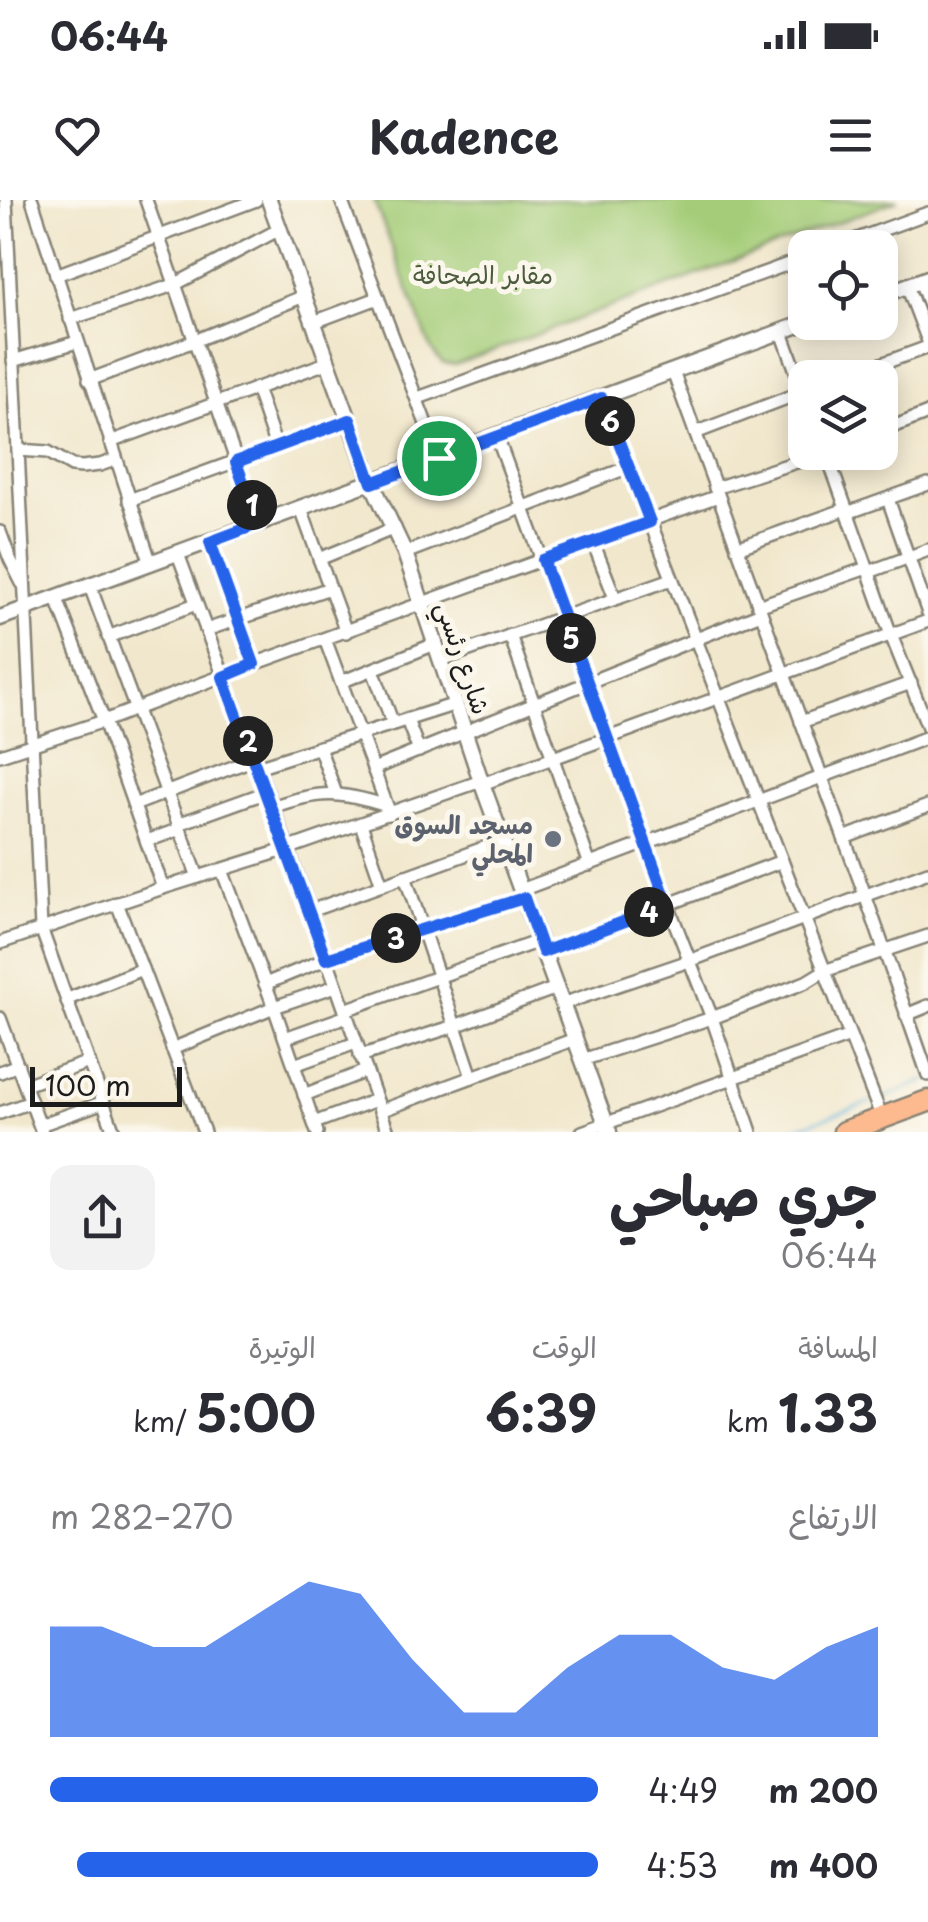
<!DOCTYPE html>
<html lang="ar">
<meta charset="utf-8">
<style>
body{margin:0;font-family:"Playpen Sans","Playpen Sans Arabic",sans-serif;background:#f2f2f3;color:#2b2b33;direction:rtl;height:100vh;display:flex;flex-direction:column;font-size:38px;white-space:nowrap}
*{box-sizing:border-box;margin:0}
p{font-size:32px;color:#7c7c81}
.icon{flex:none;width:55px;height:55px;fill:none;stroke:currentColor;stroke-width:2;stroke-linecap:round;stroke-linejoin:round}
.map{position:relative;height:932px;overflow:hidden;direction:ltr}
.drawer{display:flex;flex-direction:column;background:#fff;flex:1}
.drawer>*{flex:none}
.fabs{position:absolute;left:788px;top:30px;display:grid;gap:20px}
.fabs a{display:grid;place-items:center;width:110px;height:110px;border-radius:20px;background:#fff;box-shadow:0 5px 25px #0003;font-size:50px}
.scale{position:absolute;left:30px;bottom:25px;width:152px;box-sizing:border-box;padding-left:10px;border:5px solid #1c1c1c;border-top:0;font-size:28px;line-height:35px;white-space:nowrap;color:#1c1c1c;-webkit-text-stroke:8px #fbf7ec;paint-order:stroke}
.pin{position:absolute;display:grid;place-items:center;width:85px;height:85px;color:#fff;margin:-42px;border:5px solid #fff;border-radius:50%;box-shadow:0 2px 10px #0007}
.km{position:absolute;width:50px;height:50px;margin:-25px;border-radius:50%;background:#222;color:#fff;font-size:28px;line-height:50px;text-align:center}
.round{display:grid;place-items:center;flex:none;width:105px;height:105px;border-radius:20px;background:#f2f2f3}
.headline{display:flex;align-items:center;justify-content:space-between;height:170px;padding:0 50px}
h1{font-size:55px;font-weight:700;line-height:75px}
.stats{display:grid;grid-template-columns:repeat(3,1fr);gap:15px;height:170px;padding:10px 50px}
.stats div{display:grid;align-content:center}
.stats b{font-size:50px;font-weight:700}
.stats small{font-size:28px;font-weight:400}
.stats p{font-size:28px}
.chart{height:280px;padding:20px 50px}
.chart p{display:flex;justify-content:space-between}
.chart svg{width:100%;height:180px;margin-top:10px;fill:#2563eb;opacity:.7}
ul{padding:0 50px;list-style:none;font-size:32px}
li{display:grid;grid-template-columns:160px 120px 1fr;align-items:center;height:75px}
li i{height:25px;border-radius:12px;background:#2563eb}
.status{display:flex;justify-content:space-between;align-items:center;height:70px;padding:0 50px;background:#fff;direction:ltr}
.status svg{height:28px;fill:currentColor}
header{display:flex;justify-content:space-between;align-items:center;height:130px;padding:0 50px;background:#fff;font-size:45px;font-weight:700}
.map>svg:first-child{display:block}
.green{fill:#a5cd79;stroke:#60744a;stroke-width:2.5}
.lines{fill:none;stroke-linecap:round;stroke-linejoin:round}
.stream{stroke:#5eb3da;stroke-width:2.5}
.minor-casing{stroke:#868274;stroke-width:16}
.tertiary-casing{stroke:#868274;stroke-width:19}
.trunk-casing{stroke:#868274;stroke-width:25}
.minor{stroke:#fff;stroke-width:11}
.tertiary{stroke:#fff;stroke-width:14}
.trunk{stroke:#fcba8e;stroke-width:20}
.route-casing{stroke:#fff;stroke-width:20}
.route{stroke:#2563eb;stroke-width:12}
.worship-dot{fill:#6b7280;stroke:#fbf7ec;stroke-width:4}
.labels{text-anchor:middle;stroke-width:10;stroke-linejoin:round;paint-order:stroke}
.park-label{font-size:25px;fill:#4c5a3d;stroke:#fbf7ec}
.street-label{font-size:25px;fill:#1c1c1c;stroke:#fbf7ec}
.worship-label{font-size:25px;font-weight:bold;fill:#5b616d;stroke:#fbf7ec;text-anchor:end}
</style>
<div class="status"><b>06:44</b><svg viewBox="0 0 49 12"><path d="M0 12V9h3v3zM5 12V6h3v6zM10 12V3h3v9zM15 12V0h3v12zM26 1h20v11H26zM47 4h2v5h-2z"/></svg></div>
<header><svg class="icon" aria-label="menu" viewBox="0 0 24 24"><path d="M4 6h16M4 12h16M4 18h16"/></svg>Kadence<svg class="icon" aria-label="heart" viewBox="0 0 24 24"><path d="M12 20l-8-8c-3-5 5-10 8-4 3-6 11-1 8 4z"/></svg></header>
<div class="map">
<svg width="928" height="932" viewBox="0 0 928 932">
<rect width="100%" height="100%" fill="#fbf7ec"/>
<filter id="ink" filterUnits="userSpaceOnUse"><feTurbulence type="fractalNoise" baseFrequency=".01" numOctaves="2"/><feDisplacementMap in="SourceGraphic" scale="20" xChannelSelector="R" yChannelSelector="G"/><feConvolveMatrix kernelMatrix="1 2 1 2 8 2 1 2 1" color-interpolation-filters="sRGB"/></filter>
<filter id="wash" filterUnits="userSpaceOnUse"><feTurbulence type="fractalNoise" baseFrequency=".0048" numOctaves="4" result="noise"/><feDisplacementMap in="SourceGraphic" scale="40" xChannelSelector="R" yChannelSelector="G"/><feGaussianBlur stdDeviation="2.25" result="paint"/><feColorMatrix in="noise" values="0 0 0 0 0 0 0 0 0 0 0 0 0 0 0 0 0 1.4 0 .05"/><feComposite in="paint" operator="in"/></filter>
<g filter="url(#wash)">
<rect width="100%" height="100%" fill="#f1e7cc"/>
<polygon class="green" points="374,0 898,0 455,165 442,163 431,149"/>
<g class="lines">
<g class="stream">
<polyline points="878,900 927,880"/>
<polyline points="784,932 871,902"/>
</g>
</g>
</g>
<g filter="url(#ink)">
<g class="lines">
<defs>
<g id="minor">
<polyline points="6,0 41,728 114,932"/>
<polyline points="32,0 151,364"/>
<polyline points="146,0 258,324"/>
<polyline points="341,0 439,258"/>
<polyline points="833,48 928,13"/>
<polyline points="56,75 256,0"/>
<polyline points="920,81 928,102"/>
<polyline points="907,86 928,141"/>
<polyline points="70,119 174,85 280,29"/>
<polyline points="314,122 378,98"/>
<polyline points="782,132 805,196"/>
<polyline points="13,161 77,142"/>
<polyline points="673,172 865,695 928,875"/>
<polyline points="843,178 928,147"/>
<polyline points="89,180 194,141 304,96"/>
<polyline points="256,188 276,247"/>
<polyline points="418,198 805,58"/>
<polyline points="602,198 882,918"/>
<polyline points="880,232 928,213"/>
<polyline points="695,233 805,191"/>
<polyline points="497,237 668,705 712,818 751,932"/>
<polyline points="110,242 329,162"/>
<polyline points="18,250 48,252 72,266 82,267 100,265 115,260"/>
<polyline points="826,252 891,435 928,527"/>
<polyline points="715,288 828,252"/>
<polyline points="888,299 928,413"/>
<polyline points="129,300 349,220"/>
<polyline points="301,309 346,432"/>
<polyline points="847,313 928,284"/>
<polyline points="0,332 10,359 22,383"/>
<polyline points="593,342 615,398"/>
<polyline points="209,343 254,464"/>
<polyline points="737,348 846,309"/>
<polyline points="405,353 629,267"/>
<polyline points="178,354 288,649 388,932"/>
<polyline points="319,359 395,328"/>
<polyline points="869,372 928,350"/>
<polyline points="90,386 198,677"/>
<polyline points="57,399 104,521 163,688"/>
<polyline points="758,406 867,368"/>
<polyline points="206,430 330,388"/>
<polyline points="510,435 590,665"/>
<polyline points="108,437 196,404"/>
<polyline points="325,439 390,614"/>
<polyline points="441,460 672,379"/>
<polyline points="373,470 393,524"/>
<polyline points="341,482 435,444"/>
<polyline points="407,520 419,551"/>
<polyline points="801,522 911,483"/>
<polyline points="319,547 336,594"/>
<polyline points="0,555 104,521 254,464 718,296"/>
<polyline points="257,567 456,504"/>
<polyline points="373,569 761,413"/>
<polyline points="482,584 928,421"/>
<polyline points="134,605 254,559"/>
<path d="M272,607C320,590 339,591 387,606"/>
<polyline points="178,624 267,592"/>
<polyline points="361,624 382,685"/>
<polyline points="844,638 928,606"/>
<polyline points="147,641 180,629"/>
<polyline points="222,670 274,807 317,932"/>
<polyline points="405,676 472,877"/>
<polyline points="521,690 928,537"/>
<polyline points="117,703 204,932"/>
<polyline points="310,711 503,641"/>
<polyline points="0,743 163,688 281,651 481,581"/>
<polyline points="543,752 782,661"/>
<polyline points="265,784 326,759 524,698"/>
<polyline points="68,799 142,769"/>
<polyline points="562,804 689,761 928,672"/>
<polyline points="345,810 539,741"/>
<polyline points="906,815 928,806"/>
<polyline points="0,818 42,932"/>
<polyline points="285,838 347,816"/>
<polyline points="172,849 274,807 336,786"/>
<polyline points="360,856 455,826 556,788"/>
<polyline points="582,860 712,818 806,782 824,771 928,736"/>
<polyline points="294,865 356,843"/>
<polyline points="0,872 18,865"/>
<polyline points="25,885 89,862"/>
<polyline points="304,895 366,871"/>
<polyline points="380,911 575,839"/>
<polyline points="0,913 31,902"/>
<polyline points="314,923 376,900"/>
<polyline points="40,925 104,902"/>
<polyline points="582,932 850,836"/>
</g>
<g id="tertiary">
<polyline points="269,0 372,283 405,353 481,581 609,932"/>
<polyline points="880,96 928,78"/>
<polyline points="0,418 807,122"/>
</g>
<polyline id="trunk" points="844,932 928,901"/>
</defs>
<use href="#minor" class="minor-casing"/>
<use href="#tertiary" class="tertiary-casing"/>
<use href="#trunk" class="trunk-casing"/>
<use href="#minor" class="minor"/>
<use href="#tertiary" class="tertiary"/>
<use href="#trunk" class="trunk"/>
</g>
</g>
<g class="lines" filter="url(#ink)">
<defs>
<polygon id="route" points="602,198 650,322 543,360 668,705 543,752 524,698 326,759 223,477 254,464 210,342 258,324 236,262 350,220 372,283"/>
</defs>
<use href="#route" class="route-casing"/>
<use href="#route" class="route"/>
</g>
<circle class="worship-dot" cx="553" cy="639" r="10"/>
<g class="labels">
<g class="park-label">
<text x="483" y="84">مقابر الصحافة</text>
</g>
<g class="street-label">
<text transform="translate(463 458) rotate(71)" y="9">شارع رئسي</text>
</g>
<g class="worship-label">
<text x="533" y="634">مسجد السوق<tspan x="533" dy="29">المحلي</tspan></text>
</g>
</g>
</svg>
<div class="fabs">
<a><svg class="icon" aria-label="locate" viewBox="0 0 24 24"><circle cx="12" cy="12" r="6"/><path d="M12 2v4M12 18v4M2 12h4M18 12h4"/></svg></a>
<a><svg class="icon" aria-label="layers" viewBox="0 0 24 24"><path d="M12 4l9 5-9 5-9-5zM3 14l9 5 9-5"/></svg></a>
</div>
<div class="scale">100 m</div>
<div class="pin" style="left:439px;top:258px;background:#1e9e55"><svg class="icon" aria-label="arrive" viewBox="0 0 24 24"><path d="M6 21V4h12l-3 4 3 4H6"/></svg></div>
<b class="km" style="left:252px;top:305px">1</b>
<b class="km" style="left:248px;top:541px">2</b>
<b class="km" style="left:396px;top:738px">3</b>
<b class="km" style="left:649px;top:712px">4</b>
<b class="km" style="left:571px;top:438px">5</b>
<b class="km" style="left:610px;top:221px">6</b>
</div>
<section class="drawer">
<div class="headline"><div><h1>جري صباحي</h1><p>06:44</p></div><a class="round"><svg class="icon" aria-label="share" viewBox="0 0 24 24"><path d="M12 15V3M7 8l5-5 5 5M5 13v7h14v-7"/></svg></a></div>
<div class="stats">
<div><p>المسافة</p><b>1.33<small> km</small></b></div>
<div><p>الوقت</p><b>6:39</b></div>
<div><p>الوتيرة</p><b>5:00<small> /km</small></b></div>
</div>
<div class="chart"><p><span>الارتفاع</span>270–282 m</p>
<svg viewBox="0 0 160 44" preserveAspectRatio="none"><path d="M0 44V17L10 17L20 22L30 22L40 14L50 6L60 9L70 25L80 38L90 38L100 27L110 19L120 19L130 27L140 30L150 22L160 17V44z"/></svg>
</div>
<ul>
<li><b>200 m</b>4:49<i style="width:100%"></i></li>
<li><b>400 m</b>4:53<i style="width:95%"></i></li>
</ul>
</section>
